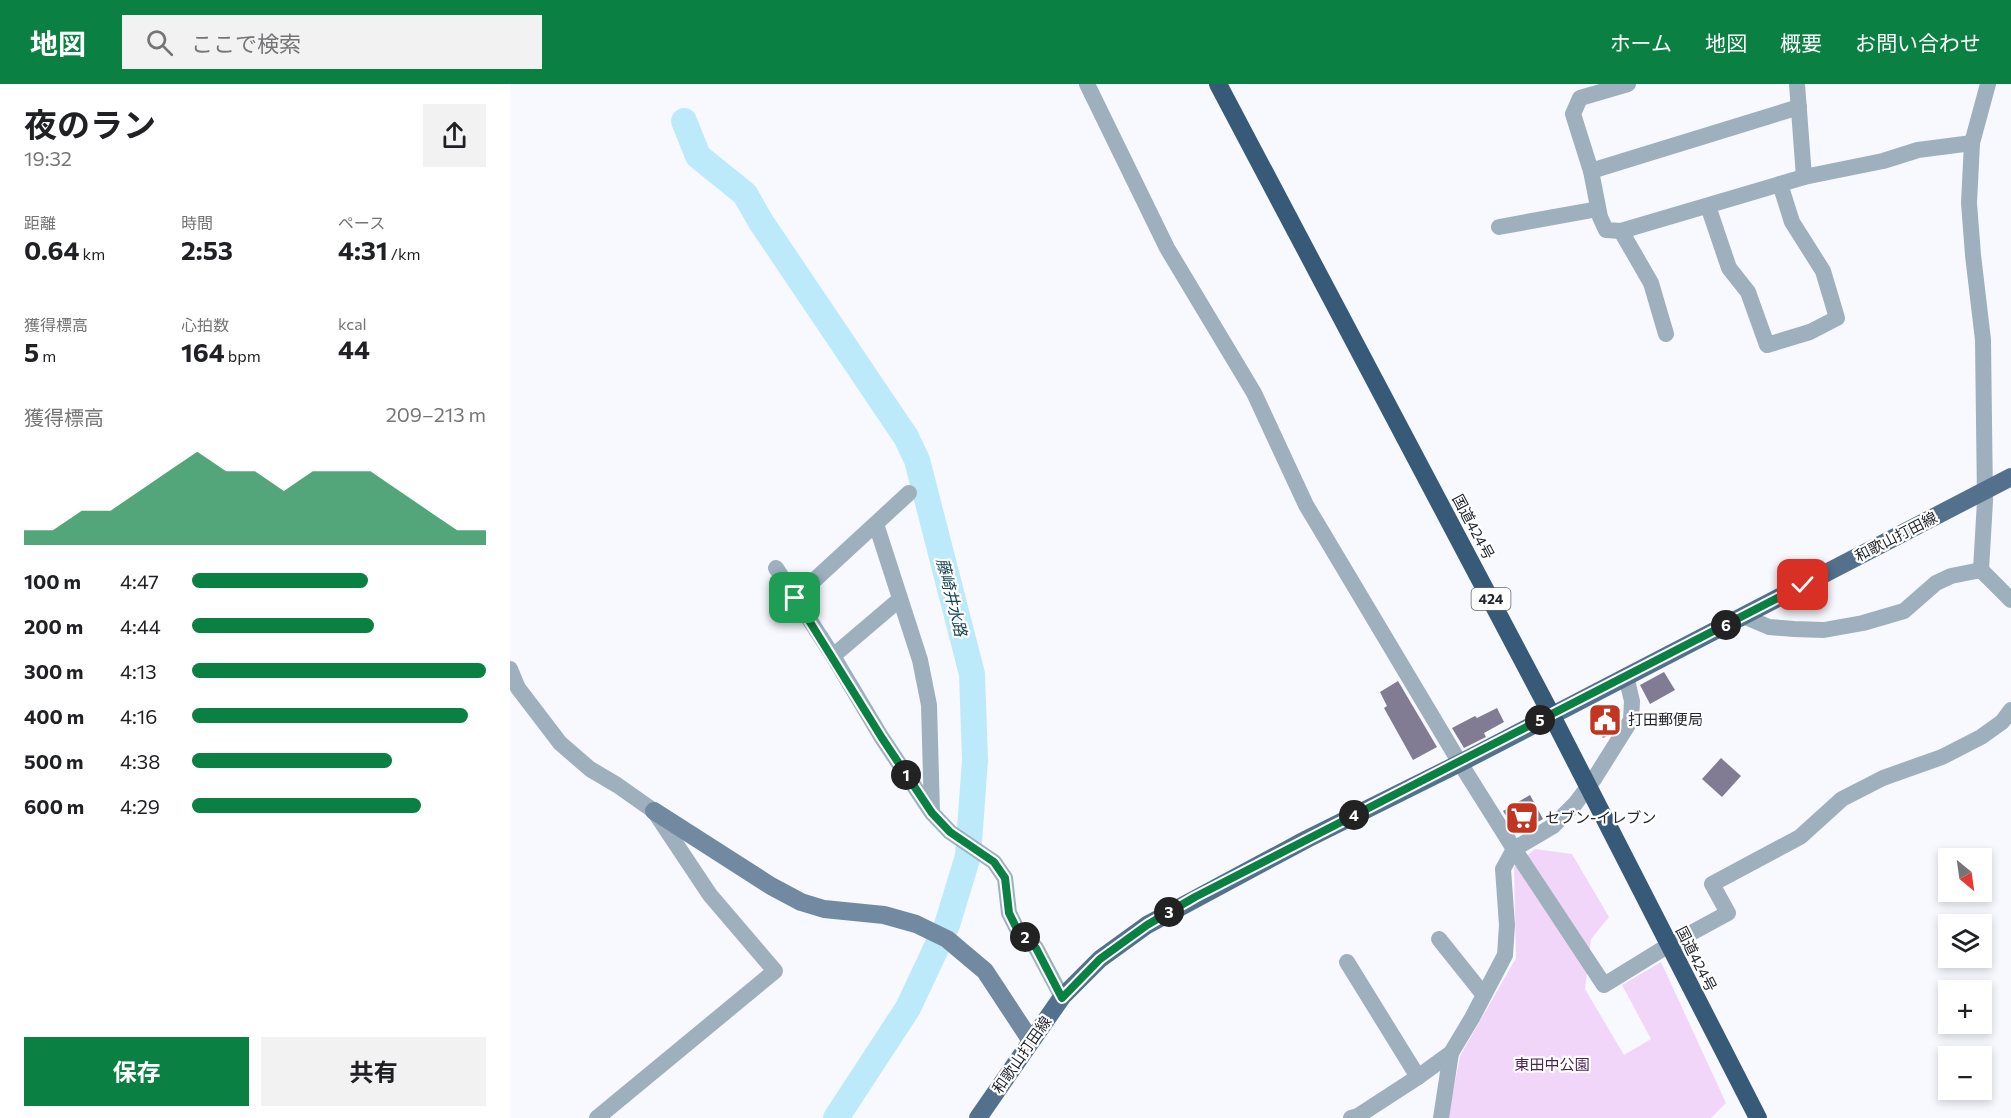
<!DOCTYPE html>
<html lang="ja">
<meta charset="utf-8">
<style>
body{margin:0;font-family:Commissioner,"Noto Sans JP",sans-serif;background:#f2f2f2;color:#202124;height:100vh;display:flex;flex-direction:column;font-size:22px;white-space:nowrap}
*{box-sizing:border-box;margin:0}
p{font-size:20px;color:#757577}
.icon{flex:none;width:33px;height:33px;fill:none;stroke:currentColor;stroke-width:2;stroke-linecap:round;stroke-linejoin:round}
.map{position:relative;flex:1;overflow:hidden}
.drawer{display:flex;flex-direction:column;background:#fff;width:510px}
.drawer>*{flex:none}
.needle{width:39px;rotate:151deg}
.controls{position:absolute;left:1428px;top:764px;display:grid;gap:12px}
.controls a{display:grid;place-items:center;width:54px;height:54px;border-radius:0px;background:#fff;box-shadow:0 3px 9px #0003;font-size:30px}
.pin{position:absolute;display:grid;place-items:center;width:51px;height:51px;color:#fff;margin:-26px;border-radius:12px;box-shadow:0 3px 9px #0006}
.km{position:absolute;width:30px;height:30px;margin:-15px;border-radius:50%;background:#222;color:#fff;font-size:16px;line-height:30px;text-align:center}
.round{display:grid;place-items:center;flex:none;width:63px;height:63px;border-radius:0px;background:#f2f2f2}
.headline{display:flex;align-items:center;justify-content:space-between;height:102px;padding:0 24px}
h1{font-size:33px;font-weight:700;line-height:45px}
.metrics{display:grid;grid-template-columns:repeat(3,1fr);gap:9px;height:102px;padding:6px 24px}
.metrics div{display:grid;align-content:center}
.metrics b{font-size:26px;font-weight:700}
.metrics small{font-size:16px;font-weight:400}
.metrics p{font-size:16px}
.chart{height:168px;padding:12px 24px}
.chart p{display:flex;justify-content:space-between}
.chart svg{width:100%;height:108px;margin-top:6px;fill:#0b8043;opacity:.7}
.primary-button{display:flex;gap:12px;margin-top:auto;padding:12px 24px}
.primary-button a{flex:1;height:69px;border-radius:0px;background:#0b8043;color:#fff;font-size:24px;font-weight:700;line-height:69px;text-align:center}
.primary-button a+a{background:#f2f2f2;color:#202124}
ul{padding:0 24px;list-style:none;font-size:20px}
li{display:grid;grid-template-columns:96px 72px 1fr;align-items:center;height:45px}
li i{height:15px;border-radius:8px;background:#0b8043}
header{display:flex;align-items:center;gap:36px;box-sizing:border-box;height:84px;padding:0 30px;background:#0b8043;color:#fff}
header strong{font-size:28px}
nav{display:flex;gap:33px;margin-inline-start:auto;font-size:21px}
.search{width:420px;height:54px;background:#f2f2f2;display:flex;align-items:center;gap:15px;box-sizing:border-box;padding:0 21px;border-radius:0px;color:#757577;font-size:22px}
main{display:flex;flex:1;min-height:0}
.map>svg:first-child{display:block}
.green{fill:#f2d6f9}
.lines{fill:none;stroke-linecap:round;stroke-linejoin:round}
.river{stroke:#bdeafb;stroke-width:26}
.building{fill:#817b94}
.street{stroke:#9eafbe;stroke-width:16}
.secondary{stroke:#728aa1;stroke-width:18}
.primary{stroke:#53708c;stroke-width:18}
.highway{stroke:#385a79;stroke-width:18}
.route-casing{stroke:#fff;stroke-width:12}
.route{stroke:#0b8043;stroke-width:8}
.labels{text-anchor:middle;stroke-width:4.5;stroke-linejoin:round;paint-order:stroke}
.shield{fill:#fff;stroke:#64676d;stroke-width:1.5}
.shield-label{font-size:14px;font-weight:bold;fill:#22262f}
.street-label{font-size:15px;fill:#22262f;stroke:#fff}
.poi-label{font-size:15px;fill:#22262f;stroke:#fff;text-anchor:start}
.park-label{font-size:15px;fill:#4b2355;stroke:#fff}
.water-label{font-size:16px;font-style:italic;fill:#144454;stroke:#fff}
</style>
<header>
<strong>地図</strong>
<div class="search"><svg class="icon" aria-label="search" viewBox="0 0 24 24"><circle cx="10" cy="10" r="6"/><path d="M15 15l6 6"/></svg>ここで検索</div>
<nav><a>ホーム</a><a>地図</a><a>概要</a><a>お問い合わせ</a></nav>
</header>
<main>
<section class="drawer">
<div class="headline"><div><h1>夜のラン</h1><p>19:32</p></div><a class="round"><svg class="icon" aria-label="share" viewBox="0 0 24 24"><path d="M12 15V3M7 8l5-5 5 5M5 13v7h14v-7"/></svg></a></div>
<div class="metrics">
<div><p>距離</p><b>0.64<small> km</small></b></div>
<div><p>時間</p><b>2:53</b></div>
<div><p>ペース</p><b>4:31<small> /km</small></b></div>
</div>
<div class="metrics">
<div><p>獲得標高</p><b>5<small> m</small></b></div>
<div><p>心拍数</p><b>164<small> bpm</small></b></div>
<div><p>kcal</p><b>44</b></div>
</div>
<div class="chart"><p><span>獲得標高</span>209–213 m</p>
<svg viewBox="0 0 160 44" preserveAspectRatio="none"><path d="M0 44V38L10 38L20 30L30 30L40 22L50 14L60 6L70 14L80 14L90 22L100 14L110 14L120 14L130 22L140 30L150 38L160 38V44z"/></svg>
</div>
<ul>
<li><b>100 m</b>4:47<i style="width:60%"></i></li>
<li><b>200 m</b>4:44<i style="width:62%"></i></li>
<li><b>300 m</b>4:13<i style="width:100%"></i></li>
<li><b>400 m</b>4:16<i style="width:94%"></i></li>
<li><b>500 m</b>4:38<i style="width:68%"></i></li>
<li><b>600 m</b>4:29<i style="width:78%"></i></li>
</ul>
<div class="primary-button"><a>保存</a><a>共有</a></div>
</section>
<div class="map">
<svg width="1501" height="1034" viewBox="0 0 1501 1034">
<rect width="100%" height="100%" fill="#f7f9fe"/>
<polygon class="green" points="1025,765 1062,770 1099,833 1081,855 1075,905 1114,971 1141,955 1112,901 1151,878 1216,1019 1201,1034 938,1034 950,972 1006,874 1004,783"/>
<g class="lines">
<polyline class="river" points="174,37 188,72 235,110 251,138 396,353 407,376 462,590 465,676 458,772 437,841 398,924 326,1034"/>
</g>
<g class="building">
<polygon points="1154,588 1165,606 1140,620 1130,601"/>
<polygon points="888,597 927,663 903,676 874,624 877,622 870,608"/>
<polygon points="1099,620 1108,637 1099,651 1093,654 1080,631"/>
<polygon points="987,624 994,638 974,649 976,653 954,664 942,644 965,632 967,634"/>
<polygon points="1211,674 1231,692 1212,713 1192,695"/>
<polygon points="1020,711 1033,735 1007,750 993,727"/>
</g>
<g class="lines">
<g class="street">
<polyline points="577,0 657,164 744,309 796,421 950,679 1004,765 1094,901 1159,861 1218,829 1202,800 1290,753 1332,715 1373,694 1432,673 1471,653 1492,638 1501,626"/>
<polyline points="1118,0 1070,14 1063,30 1081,87 1090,133 1096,146 1111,147 1294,93 1287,0"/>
<polyline points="1478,0 1462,59 1459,119 1463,171 1473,256 1475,417 1471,486 1501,516"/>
<polyline points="1081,87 1289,23"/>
<polyline points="1294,93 1373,77 1408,66 1462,59"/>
<polyline points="1198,122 1219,184 1238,208 1257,261 1300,248 1327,234 1313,187 1282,138 1270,100"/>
<polyline points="989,143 1088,125"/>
<polyline points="1111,147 1141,199 1156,250"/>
<polyline points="366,440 410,576 419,621 422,728"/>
<polyline points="266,484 323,572 372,654 422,729 440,748 484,778 495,794 499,829 507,845 526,864 552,913"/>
<polyline points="285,514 399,409"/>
<polyline points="1233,532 1259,543 1284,545 1314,546 1353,539 1394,527 1426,499 1441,492 1471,486"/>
<polyline points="323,572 390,515"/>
<polyline points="0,585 8,604 50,659 80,685 107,701 144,727 200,811 265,887 87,1034"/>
<polyline points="929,855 973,910"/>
<polyline points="837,878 908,993"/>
<polyline points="841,1034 848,1032 908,993 941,969 962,934 995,871 997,841 993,785 1004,765 1043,742 1065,720 1084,695 1121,636 1122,617 1116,592"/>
<polyline points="931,1034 941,969"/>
</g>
<polyline class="secondary" points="144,727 261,802 291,818 314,825 374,831 406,840 437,855 475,887 521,957"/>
<polyline class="primary" points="468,1034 552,913 590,875 637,841 797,755 950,679 1501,393"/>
<polyline class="highway" points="708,0 1041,630 1248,1034"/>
</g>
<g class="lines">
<defs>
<polyline id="route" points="285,514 372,654 422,729 440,748 484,778 495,794 499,829 507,845 526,864 552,914 590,875 637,841 685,813 1293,501"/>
</defs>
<use href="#route" class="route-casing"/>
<use href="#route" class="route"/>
</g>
<defs>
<symbol id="civic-square" viewBox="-11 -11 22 22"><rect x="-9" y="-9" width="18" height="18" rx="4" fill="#c23621" stroke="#fff"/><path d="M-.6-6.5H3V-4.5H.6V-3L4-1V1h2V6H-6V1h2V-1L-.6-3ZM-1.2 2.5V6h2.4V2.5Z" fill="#fff"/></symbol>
<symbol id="supermarket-square" viewBox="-11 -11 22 22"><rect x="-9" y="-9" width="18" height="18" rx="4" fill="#c23621" stroke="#fff"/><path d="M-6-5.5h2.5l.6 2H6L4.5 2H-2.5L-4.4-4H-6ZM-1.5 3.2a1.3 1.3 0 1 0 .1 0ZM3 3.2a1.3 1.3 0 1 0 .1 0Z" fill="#fff"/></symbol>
</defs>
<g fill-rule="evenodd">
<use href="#civic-square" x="1076" y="617" width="38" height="38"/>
<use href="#supermarket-square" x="993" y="715" width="38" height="38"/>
</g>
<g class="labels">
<rect class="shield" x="961.5" y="504" width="39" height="22" rx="4.5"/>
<g class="shield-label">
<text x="981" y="520">424</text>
</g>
<g class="street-label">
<text transform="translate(963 443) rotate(62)" y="5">国道424号</text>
<text transform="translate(1386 453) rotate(-27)" y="5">和歌山打田線</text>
<text transform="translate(1186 875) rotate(63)" y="5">国道424号</text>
<text transform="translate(512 971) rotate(-55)" y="5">和歌山打田線</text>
</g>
<g class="poi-label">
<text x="1118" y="641">打田郵便局</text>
<text x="1035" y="739">セブン-イレブン</text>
</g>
<g class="park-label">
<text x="1042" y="986">東田中公園</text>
</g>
<g class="water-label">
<text transform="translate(442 513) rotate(76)" y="6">藤崎井水路</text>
</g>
</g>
</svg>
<div class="controls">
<a><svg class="needle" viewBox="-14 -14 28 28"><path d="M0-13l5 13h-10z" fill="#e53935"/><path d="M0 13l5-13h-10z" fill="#757577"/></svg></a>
<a><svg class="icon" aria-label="layers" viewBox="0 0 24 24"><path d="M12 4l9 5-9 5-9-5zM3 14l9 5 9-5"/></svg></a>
<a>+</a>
<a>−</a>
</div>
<div class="pin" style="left:285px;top:514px;background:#1e9e55"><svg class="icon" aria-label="arrive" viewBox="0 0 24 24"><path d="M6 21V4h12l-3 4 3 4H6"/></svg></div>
<div class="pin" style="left:1293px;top:501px;background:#d93025"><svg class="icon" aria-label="check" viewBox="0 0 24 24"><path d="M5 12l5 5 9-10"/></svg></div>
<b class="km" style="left:396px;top:691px">1</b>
<b class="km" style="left:515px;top:853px">2</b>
<b class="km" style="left:659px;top:828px">3</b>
<b class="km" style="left:844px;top:731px">4</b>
<b class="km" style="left:1030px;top:636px">5</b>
<b class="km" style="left:1216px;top:541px">6</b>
</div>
</main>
